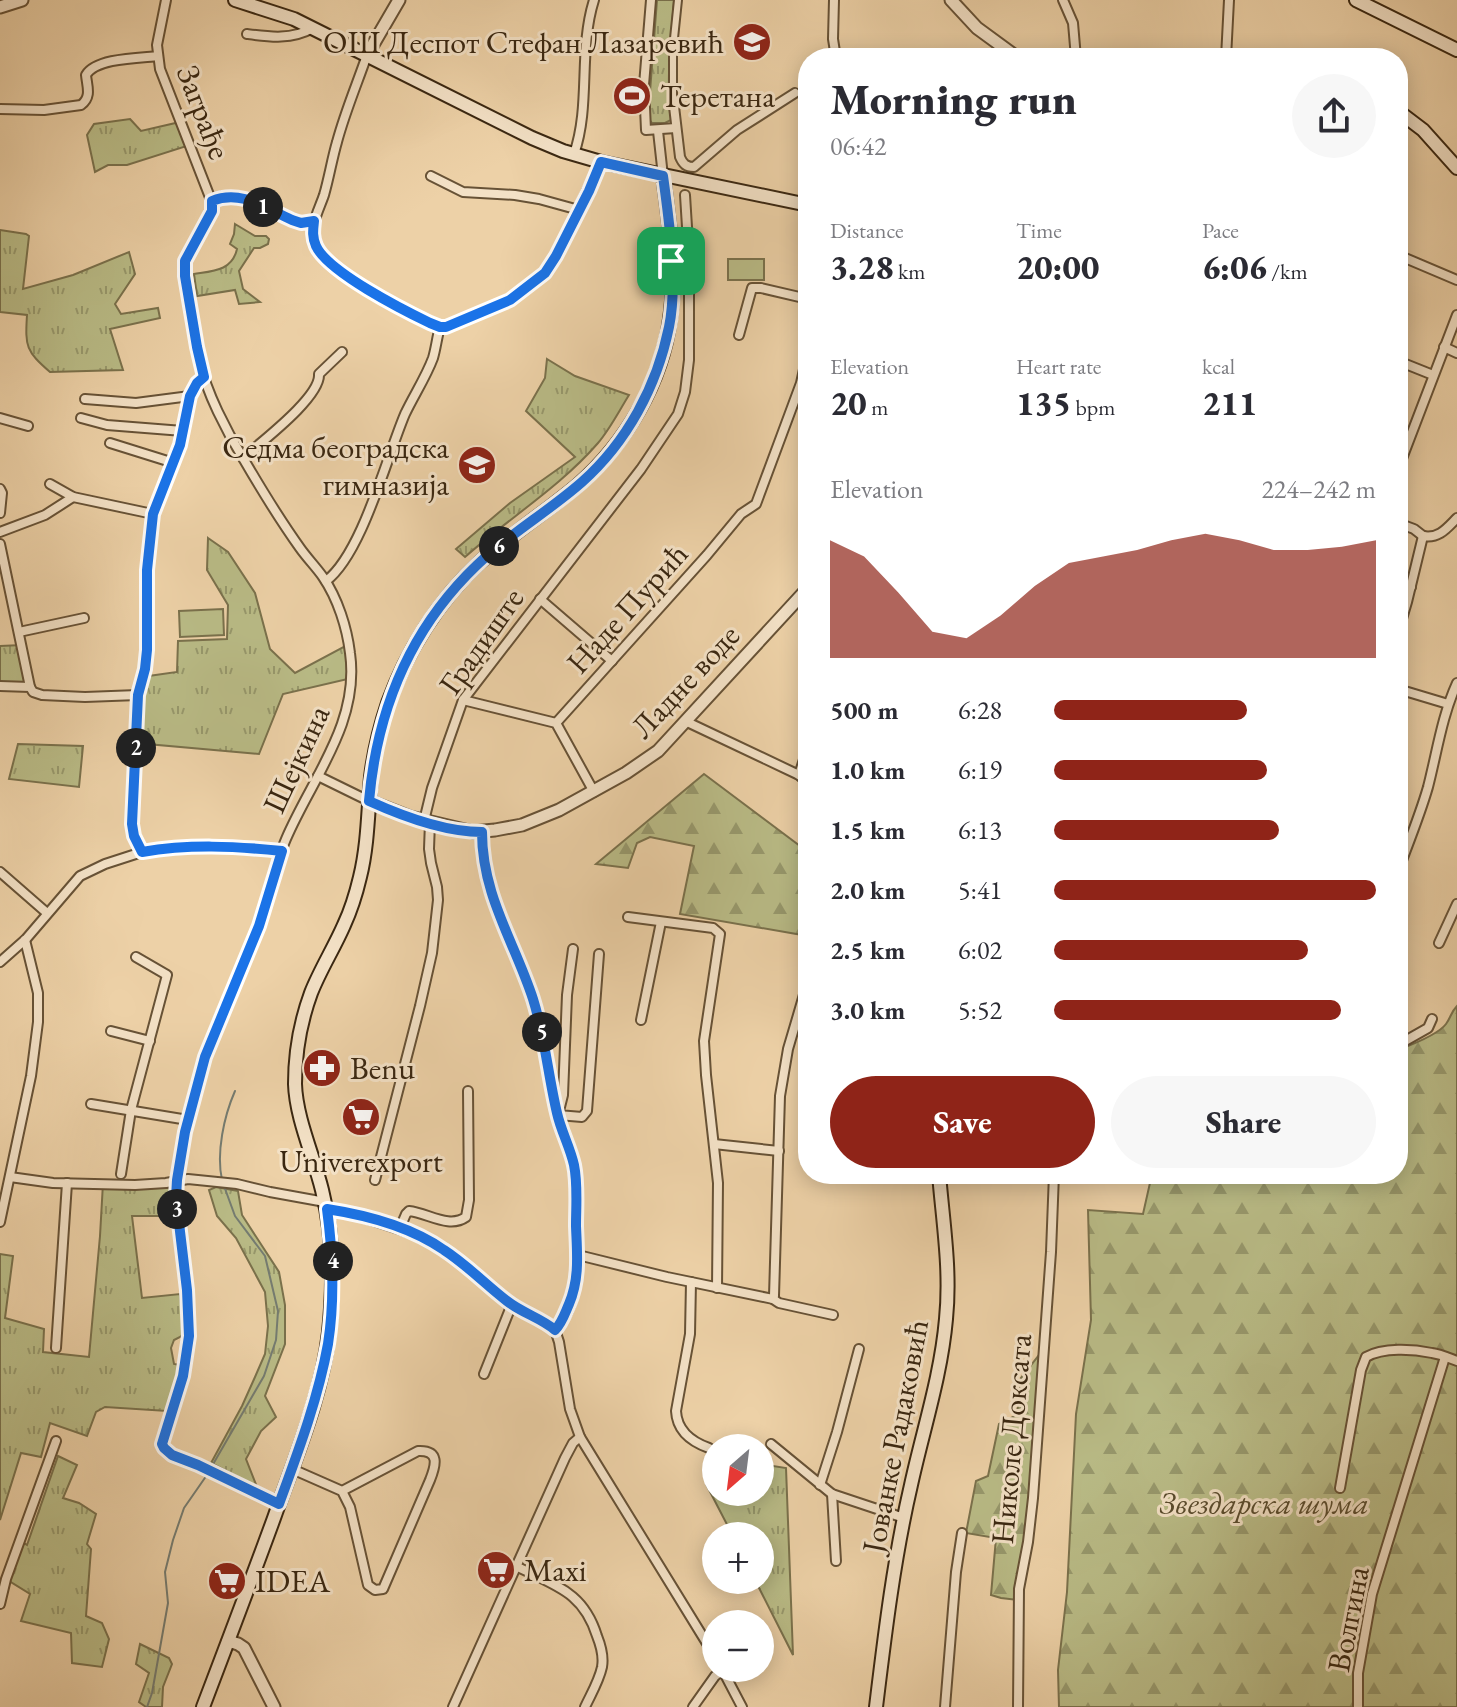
<!DOCTYPE html>
<meta charset="utf-8">
<style>
body{margin:0;font-family:"EB Garamond",serif;background:#f7f7f7;color:#2b2b33;height:100vh;display:flex;flex-direction:column;font-size:30px;white-space:nowrap}
*{box-sizing:border-box;margin:0}
p{font-size:26px;color:#7c7c81}
.icon{flex:none;width:44px;height:44px;fill:none;stroke:currentColor;stroke-width:2;stroke-linecap:round;stroke-linejoin:round}
.map{position:relative;flex:1;overflow:hidden}
.panel{position:absolute;left:798px;top:48px;width:610px;height:1136px;display:flex;flex-direction:column;background:#fff;border-radius:32px;box-shadow:0 4px 20px #0003}
.panel>*{flex:none}
.needle{width:52px;rotate:208deg}
.controls{position:absolute;left:702px;top:1434px;display:grid;gap:16px}
.controls a{display:grid;place-items:center;width:72px;height:72px;border-radius:50%;background:#fff;box-shadow:0 4px 20px #0003;font-size:40px}
.pin{position:absolute;display:grid;place-items:center;width:68px;height:68px;color:#fff;margin:-34px;border-radius:16px;box-shadow:0 4px 12px #0006}
.km{position:absolute;width:40px;height:40px;margin:-20px;border-radius:50%;background:#222;color:#fff;font-size:22px;line-height:40px;text-align:center}
.round{display:grid;place-items:center;flex:none;width:84px;height:84px;border-radius:42px;background:#f7f7f7}
.overview{display:flex;align-items:center;justify-content:space-between;height:136px;padding:0 32px}
h1{font-size:44px;font-weight:800;line-height:60px}
.figures{display:grid;grid-template-columns:repeat(3,1fr);gap:12px;height:136px;padding:8px 32px}
.figures div{display:grid;align-content:center}
.figures b{font-size:34px;font-weight:800}
.figures small{font-size:22px;font-weight:400}
.figures p{font-size:22px}
.chart{height:224px;padding:16px 32px}
.chart p{display:flex;justify-content:space-between}
.chart svg{width:100%;height:144px;margin-top:8px;fill:#8f2418;opacity:.7}
.cta{display:flex;gap:16px;margin-top:auto;padding:16px 32px}
.cta a{flex:1;height:92px;border-radius:48px;background:#8f2418;color:#fff;font-size:32px;font-weight:800;line-height:92px;text-align:center}
.cta a+a{background:#f7f7f7;color:#2b2b33}
ul{padding:0 32px;list-style:none;font-size:26px}
li{display:grid;grid-template-columns:128px 96px 1fr;align-items:center;height:60px}
li i{height:20px;border-radius:10px;background:#8f2418}
.map>svg:first-child{display:block}
.grass{fill:url(#grass-tufts);stroke:#7a714c;stroke-width:2}
.forest{fill:url(#forest-firs);stroke:#7a714c;stroke-width:2}
.garden{fill:#b9bb86;stroke:#7a714c;stroke-width:2}
.lines{fill:none;stroke-linecap:round;stroke-linejoin:round}
.stream{stroke:#757c71;stroke-width:2}
.pedestrian-casing{stroke:#675236;stroke-width:10}
.minor-casing{stroke:#675236;stroke-width:12}
.tertiary-casing{stroke:#675236;stroke-width:15}
.secondary-casing{stroke:#3a2711;stroke-width:16}
.pedestrian{stroke:#f3e1c6;stroke-width:6}
.minor{stroke:#f3e1c6;stroke-width:8}
.tertiary{stroke:#f3e1c6;stroke-width:11}
.secondary{stroke:#f3e1c6;stroke-width:12}
.route-casing{stroke:#fff;stroke-width:16}
.route{stroke:#1a73e8;stroke-width:10}
.labels{text-anchor:middle;stroke-width:6;stroke-linejoin:round;paint-order:stroke}
.poi-label{font-size:32px;fill:#3a2711;stroke:#f3e1c6;text-anchor:start}
.street-label{font-size:32px;fill:#3a2711;stroke:#f3e1c6}
.park-label{font-size:32px;font-style:italic;fill:#5a4c2e;stroke:#f3e1c6}
</style>
<div class="map">
<svg width="1457" height="1707" viewBox="0 0 1457 1707">
<defs>
<pattern id="grass-tufts" width="24" height="20" patternUnits="userSpaceOnUse" patternTransform="scale(2)"><rect width="24" height="20" fill="#b9bb86"/><path d="M3 7l-1-3M5 7V3M7 7l1-3M15 17l-1-3M17 17v-4M19 17l1-3" fill="none" stroke="#97986c"/></pattern>
<pattern id="forest-firs" width="22" height="20" patternUnits="userSpaceOnUse" patternTransform="scale(2)"><rect width="22" height="20" fill="#b9bb86"/><path d="M5 1l3.5 6h-7zM16 11l3.5 6h-7z" fill="#97986c"/></pattern>
</defs>
<rect width="100%" height="100%" fill="#edd1a7"/>
<filter id="stains"><feTurbulence type="fractalNoise" baseFrequency=".0025" numOctaves="4"/><feColorMatrix values="0 0 0 0 .2 0 0 0 0 .09 0 0 0 0 .02 0 0 0 .5 -.17"/></filter>
<radialGradient id="worn" r=".72"><stop offset=".6" stop-color="#630" stop-opacity="0"/><stop offset="1" stop-color="#630" stop-opacity=".3"/></radialGradient>
<g class="grass">
<path d="M657,0H674C671,40 666,80 671,120L665,123H652L648,118Z"/>
<polygon points="130,119 141,131 180,122 190,145 127,165 108,165 95,172 87,135 94,124"/>
<path d="M235,224L255,236H266L269,239L268,244L260,248H254L239,271L243,289L260,302L239,304L235,290L197,296L194,274C213,271 232,271 237,249L230,244L234,234Z"/>
<path d="M0,230L26,234L29,236L23,289L73,275L129,252L135,274L115,304L121,314L158,308L160,318L110,329L123,370L50,372C26,351 25,347 27,315L0,312Z"/>
<path d="M547,359L575,376L629,395C619,411 610,429 598,443C560,487 509,518 465,557L456,549L510,503L575,457L526,411L545,378Z"/>
<polygon points="208,538 228,552 255,593 270,649 295,673 349,644 352,678 283,694 259,754 136,743 142,677 177,672 178,641 227,639 228,605 207,570"/>
<polygon points="22,645 30,687 0,686 0,646"/>
<polygon points="18,744 83,746 79,787 9,779"/>
<polygon points="177,1180 178,1216 132,1216 142,1298 180,1294 184,1335 174,1340 171,1348 174,1364 180,1365 167,1411 105,1407 96,1412 87,1436 50,1423 41,1457 21,1453 0,1520 0,1254 13,1256 5,1318 44,1329 43,1352 89,1357 100,1236 103,1183"/>
<polygon points="216,1187 238,1191 242,1215 279,1272 285,1305 285,1344 265,1396 276,1417 261,1431 246,1459 257,1487 211,1463 242,1406 255,1377 265,1354 268,1326 265,1292 236,1238 217,1216 209,1190"/>
<polygon points="58,1456 77,1465 63,1498 79,1503 96,1514 87,1544 91,1549 86,1616 102,1623 109,1639 102,1667 72,1663 71,1633 21,1621 30,1594 6,1579 21,1541 27,1545"/>
<polygon points="708,1457 716,1458 716,1492 760,1492 760,1464 786,1468 793,1655 755,1580 760,1580 760,1536 733,1536 706,1484"/>
<polygon points="140,1644 169,1658 172,1664 163,1687 162,1707 146,1707 139,1702 149,1673 136,1664"/>
</g>
<g class="forest">
<polygon points="704,774 808,852 808,936 680,914 694,846 650,837 637,843 628,868 596,864"/>
<path d="M1457,1006V1707H1059L1058,1670L1067,1592L1076,1414L1091,1320L1088,1210L1143,1214L1152,1174H1398V1050C1411,1045 1438,1035 1446,1024C1451,1017 1451,1012 1457,1006Z"/>
<polygon points="1043,1350 1033,1498 1019,1600 1001,1598 991,1595 996,1538 966,1533 976,1481 988,1476 999,1424 1015,1416 1018,1407 1021,1378"/>
</g>
<g class="garden">
<rect x="728" y="259" width="36" height="21"/>
<polygon points="223,609 224,635 180,637 179,611"/>
</g>
<g class="lines">
<g class="stream">
<path d="M222,1180C216,1153 224,1116 235,1091"/>
<polyline points="212,1466 264,1376 276,1340 278,1311 265,1256 235,1216 224,1186"/>
<polyline points="147,1707 152,1693 168,1603 165,1572 173,1540 184,1508 209,1472"/>
</g>
<defs>
<polyline id="pedestrian" points="673,98 673,48 678,0"/>
<g id="minor">
<path d="M166,0L157,45L160,69L213,205L208,219L186,258L185,276C190,304 193,334 200,362C206,392 227,432 243,458C261,489 280,520 300,548C307,558 316,567 323,577C338,599 347,628 350,653C360,723 312,778 286,839C274,867 268,899 258,928C243,971 219,1011 206,1055C193,1096 177,1152 176,1195C176,1220 182,1245 185,1269C193,1332 186,1382 163,1441L164,1448L172,1455L198,1465L279,1504"/>
<polyline points="651,0 644,85 646,130 676,128"/>
<polyline points="834,0 833,39 836,58"/>
<polyline points="1063,0 1073,23 1076,58"/>
<path d="M247,34C270,37 291,40 313,28"/>
<path d="M367,55C357,84 345,112 337,142C332,159 329,178 324,195C319,210 309,226 315,242C324,270 411,316 440,327"/>
<polyline points="1226,58 1229,0"/>
<path d="M673,98L680,157C683,164 686,167 694,167L737,130L795,93"/>
<path d="M0,109L44,110L81,105C92,97 87,86 86,75C96,58 139,58 158,56"/>
<polyline points="658,131 663,176"/>
<path d="M574,154C591,105 578,51 594,0"/>
<polyline points="431,176 463,192 515,195 539,199 579,210"/>
<polyline points="212,201 223,196 238,196 292,220 302,223 314,221"/>
<polyline points="1398,255 1457,280"/>
<polyline points="440,327 452,325 510,300 545,273 556,256 601,162"/>
<polyline points="739,335 752,288 761,288 808,299"/>
<polyline points="1444,347 1457,353"/>
<polyline points="1398,361 1433,375"/>
<polyline points="85,399 136,403 190,396"/>
<polyline points="0,418 28,426"/>
<polyline points="81,418 107,425 183,431"/>
<polyline points="110,443 174,463"/>
<path d="M243,458C261,442 321,397 319,374L342,352"/>
<polyline points="1398,469 1457,315"/>
<polyline points="50,484 73,497 153,514"/>
<polyline points="0,489 2,493 0,513"/>
<polyline points="1398,523 1414,529 1423,536"/>
<polyline points="0,532 45,515 73,497"/>
<path d="M1423,536C1439,539 1447,528 1457,518"/>
<polyline points="0,544 30,687"/>
<path d="M326,581C362,554 387,456 405,414C414,395 426,377 433,358C436,348 437,337 440,327"/>
<polyline points="1398,583 1411,587"/>
<polyline points="540,599 612,661"/>
<polyline points="19,632 84,618"/>
<polyline points="1398,632 1407,602 1423,536"/>
<polyline points="0,686 30,687 33,692 42,695 85,697 138,695"/>
<polyline points="1398,689 1448,704"/>
<polyline points="463,700 556,723 594,792"/>
<polyline points="685,721 799,775 808,783"/>
<polyline points="556,723 707,555 741,514 756,504 801,383 808,351"/>
<polyline points="799,775 808,747"/>
<polyline points="318,776 369,801"/>
<polyline points="424,821 432,788 463,700 641,469 678,414 685,392 689,360 689,259 685,195"/>
<path d="M482,832C482,894 515,942 533,999C545,1037 548,1075 557,1113C561,1130 570,1147 574,1165C578,1184 576,1206 576,1226C577,1259 581,1304 555,1330"/>
<polyline points="142,852 134,836 132,824 138,695 145,669 147,650 147,570 153,514 180,445 190,396 197,383 204,377"/>
<path d="M1398,871C1408,844 1420,815 1428,787C1437,752 1442,716 1457,683"/>
<polyline points="0,872 47,913"/>
<polyline points="628,917 713,928 720,934 704,1041 706,1075 718,1183 717,1288"/>
<polyline points="1439,943 1457,904"/>
<polyline points="573,949 567,995 563,1095 558,1115 582,1117 587,1111 599,954"/>
<polyline points="0,962 26,939 80,876 105,864 142,852 189,846 230,846 282,851"/>
<polyline points="641,1020 661,922"/>
<polyline points="111,1031 150,1041"/>
<polyline points="1398,1045 1428,1028 1432,1019"/>
<polyline points="91,1104 188,1120"/>
<polyline points="714,1144 779,1151"/>
<polyline points="121,1174 131,1110 167,975 136,957"/>
<polyline points="10,1177 53,1183 135,1185 166,1183 188,1179 237,1184 270,1192 325,1202"/>
<polyline points="375,1180 420,1006 432,953 438,900 437,887 431,863 429,849 430,822"/>
<polyline points="327,1209 356,1215 423,1237 456,1258 506,1300 555,1330"/>
<polyline points="0,1222 31,1076 38,1022 38,993 25,940"/>
<path d="M400,1228L406,1214L409,1211C428,1213 449,1229 466,1217L469,1200L468,1091"/>
<polyline points="578,1255 667,1277 773,1299 779,1303 833,1315"/>
<path d="M691,1282L690,1334L676,1411C677,1431 692,1442 709,1448"/>
<polyline points="773,1299 774,1296 780,1096 788,1049 808,981"/>
<polyline points="555,1330 559,1342 570,1409 580,1437 716,1658"/>
<polyline points="56,1348 67,1183"/>
<polyline points="484,1374 512,1304"/>
<polyline points="771,1444 832,1494 904,1518"/>
<path d="M292,1469L342,1491L418,1451C440,1450 436,1465 430,1480L383,1589L375,1590L368,1585L350,1507L342,1491"/>
<polyline points="820,1485 837,1432 859,1349"/>
<path d="M1340,1488L1361,1370L1366,1357C1383,1347 1413,1349 1432,1353C1440,1354 1449,1358 1457,1361"/>
<polyline points="832,1494 836,1561"/>
<path d="M516,1566C555,1586 583,1591 597,1636C601,1646 604,1656 602,1667C599,1681 591,1694 585,1707"/>
<polyline points="0,1604 6,1579 56,1441"/>
<polyline points="722,1669 742,1707"/>
<polyline points="453,1707 565,1458 573,1443 580,1437"/>
<polyline points="693,1707 715,1676 723,1670"/>
<polyline points="945,1707 956,1572 962,1533"/>
<polyline points="1018,1707 1019,1589 1028,1542 1033,1498 1051,1252 1054,1174"/>
<polyline points="1358,1707 1358,1673 1372,1594 1445,1357"/>
</g>
<g id="tertiary">
<polyline points="951,0 977,28 1018,58"/>
<polyline points="0,7 22,0"/>
<polyline points="367,55 399,0"/>
<polyline points="369,801 410,817 473,832 495,830 522,825 559,810 626,773 658,751 808,588"/>
<polyline points="228,1641 238,1644 244,1648 274,1707"/>
</g>
<g id="secondary">
<polyline points="235,0 294,19 532,138 563,151 601,162 808,205"/>
<polyline points="1356,0 1457,50"/>
<polyline points="1398,111 1423,130 1457,168"/>
<path d="M203,1707C227,1644 251,1581 274,1518C295,1458 322,1396 329,1332C334,1285 334,1237 322,1190C314,1157 296,1118 295,1084C295,1053 300,1023 311,993C320,970 334,948 344,925C351,910 356,894 360,877C368,845 368,810 371,777C374,752 380,727 388,703C407,651 438,601 479,563C510,535 546,512 578,485C626,443 662,382 670,319C677,274 669,221 663,176"/>
<path d="M876,1707C885,1633 894,1558 911,1485C923,1430 941,1376 946,1319C951,1270 943,1223 939,1174"/>
</g>
</defs>
<use href="#pedestrian" class="pedestrian-casing"/>
<use href="#minor" class="minor-casing"/>
<use href="#tertiary" class="tertiary-casing"/>
<use href="#secondary" class="secondary-casing"/>
<use href="#pedestrian" class="pedestrian"/>
<use href="#minor" class="minor"/>
<use href="#tertiary" class="tertiary"/>
<use href="#secondary" class="secondary"/>
</g>
<g class="lines">
<defs>
<path id="route" d="M601,162L663,176C669,219 678,284 669,327C657,386 627,442 582,482C548,512 509,534 477,565C410,629 377,710 369,801C402,816 446,832 482,832C482,895 514,941 533,999C545,1037 548,1075 557,1113C561,1131 570,1147 574,1165C578,1184 576,1206 576,1226C577,1253 580,1278 569,1304C565,1313 562,1323 555,1330C541,1318 522,1313 507,1301C485,1284 467,1265 444,1250C411,1227 366,1215 327,1209C333,1254 335,1299 328,1344C318,1399 298,1452 279,1504L198,1465L172,1455L164,1448L162,1444L183,1376L189,1336L187,1290L176,1198L177,1180L185,1132L205,1057L259,926L282,851C234,846 189,844 142,852L134,836L132,824L138,695L145,669L147,650V570L153,514L180,445L190,396L197,383L204,377L197,347L185,276V261L212,211V201C241,189 265,208 292,220L301,223L314,221C313,230 312,237 316,246C328,272 403,310 430,323L440,327H446L510,300L545,273L556,256L589,191Z"/>
</defs>
<use href="#route" class="route-casing"/>
<use href="#route" class="route"/>
</g>
<defs>
<symbol id="school-disc" viewBox="-11 -11 22 22"><circle r="9.5" fill="#8f2418" stroke="#f3e1c6"/><path d="M0-5L7-2L0 1L-7-2ZM-4 1L0 2.5L4 1V4Q0 6-4 4Z" fill="#fff"/></symbol>
<symbol id="stadium-disc" viewBox="-11 -11 22 22"><circle r="9.5" fill="#8f2418" stroke="#f3e1c6"/><path d="M0-5a6.5 5 0 1 0 0 10a6.5 5 0 1 0 0-10ZM-3.5-1.8h7v3.6h-7Z" fill="#fff"/></symbol>
<symbol id="pharmacy-disc" viewBox="-11 -11 22 22"><circle r="9.5" fill="#8f2418" stroke="#f3e1c6"/><path d="M-2-6h4v4h4v4h-4v4h-4v-4h-4v-4h4Z" fill="#fff"/></symbol>
<symbol id="supermarket-disc" viewBox="-11 -11 22 22"><circle r="9.5" fill="#8f2418" stroke="#f3e1c6"/><path d="M-6-5.5h2.5l.6 2H6L4.5 2H-2.5L-4.4-4H-6ZM-1.5 3.2a1.3 1.3 0 1 0 .1 0ZM3 3.2a1.3 1.3 0 1 0 .1 0Z" fill="#fff"/></symbol>
</defs>
<g fill-rule="evenodd">
<use href="#school-disc" x="730" y="20" width="44" height="44"/>
<use href="#stadium-disc" x="610" y="74" width="44" height="44"/>
<use href="#school-disc" x="455" y="443" width="44" height="44"/>
<use href="#pharmacy-disc" x="300" y="1046" width="44" height="44"/>
<use href="#supermarket-disc" x="339" y="1095" width="44" height="44"/>
<use href="#supermarket-disc" x="474" y="1548" width="44" height="44"/>
<use href="#supermarket-disc" x="205" y="1559" width="44" height="44"/>
</g>
<g class="labels">
<g class="poi-label">
<text x="724" y="53" text-anchor="end">ОШ Деспот Стефан Лазаревић</text>
<text x="660" y="107">Теретана</text>
<text x="449" y="458" text-anchor="end">Седма београдска<tspan x="449" dy="37">гимназија</tspan></text>
<text x="350" y="1079">Benu</text>
<text x="361" y="1172" text-anchor="middle">Univerexport</text>
<text x="524" y="1581">Maxi</text>
<text x="255" y="1592">IDEA</text>
</g>
<g class="street-label">
<text transform="translate(204 112) rotate(69)" y="11">Заграђе</text>
<text transform="translate(627 608) rotate(-48)" y="11">Наде Пурић</text>
<text transform="translate(481 641) rotate(-55)" y="11">Градиште</text>
<text transform="translate(685 681) rotate(-47)" y="11">Ладне воде</text>
<text transform="translate(296 759) rotate(-65)" y="11">Шејкина</text>
<text transform="translate(895 1436) rotate(-79)" y="11">Јованке Радаковић</text>
<text transform="translate(1011 1439) rotate(-85)" y="11">Николе Доксата</text>
<text transform="translate(1348 1619) rotate(-79)" y="11">Волгина</text>
</g>
<g class="park-label">
<text x="1264" y="1514">Звездарска шума</text>
</g>
</g>
<rect width="100%" height="100%" filter="url(#stains)"/>
<rect width="100%" height="100%" fill="url(#worn)"/>
</svg>
<div class="controls">
<a><svg class="needle" viewBox="-14 -14 28 28"><path d="M0-13l5 13h-10z" fill="#e53935"/><path d="M0 13l5-13h-10z" fill="#7c7c81"/></svg></a>
<a>+</a>
<a>−</a>
</div>
<div class="pin" style="left:671px;top:261px;background:#1e9e55"><svg class="icon" aria-label="arrive" viewBox="0 0 24 24"><path d="M6 21V4h12l-3 4 3 4H6"/></svg></div>
<b class="km" style="left:263px;top:207px">1</b>
<b class="km" style="left:136px;top:748px">2</b>
<b class="km" style="left:177px;top:1209px">3</b>
<b class="km" style="left:333px;top:1261px">4</b>
<b class="km" style="left:542px;top:1032px">5</b>
<b class="km" style="left:499px;top:546px">6</b>
<section class="panel">
<div class="overview"><div><h1>Morning run</h1><p>06:42</p></div><a class="round"><svg class="icon" aria-label="share" viewBox="0 0 24 24"><path d="M12 15V3M7 8l5-5 5 5M5 13v7h14v-7"/></svg></a></div>
<div class="figures">
<div><p>Distance</p><b>3.28<small> km</small></b></div>
<div><p>Time</p><b>20:00</b></div>
<div><p>Pace</p><b>6:06<small> /km</small></b></div>
</div>
<div class="figures">
<div><p>Elevation</p><b>20<small> m</small></b></div>
<div><p>Heart rate</p><b>135<small> bpm</small></b></div>
<div><p>kcal</p><b>211</b></div>
</div>
<div class="chart"><p><span>Elevation</span>224–242 m</p>
<svg viewBox="0 0 160 44" preserveAspectRatio="none"><path d="M0 44V8L10 13L20 24L30 36L40 38L50 31L60 22L70 15L80 13L90 11L100 8L110 6L120 8L130 11L140 11L150 10L160 8V44z"/></svg>
</div>
<ul>
<li><b>500 m</b>6:28<i style="width:60%"></i></li>
<li><b>1.0 km</b>6:19<i style="width:66%"></i></li>
<li><b>1.5 km</b>6:13<i style="width:70%"></i></li>
<li><b>2.0 km</b>5:41<i style="width:100%"></i></li>
<li><b>2.5 km</b>6:02<i style="width:79%"></i></li>
<li><b>3.0 km</b>5:52<i style="width:89%"></i></li>
</ul>
<div class="cta"><a>Save</a><a>Share</a></div>
</section>
</div>
